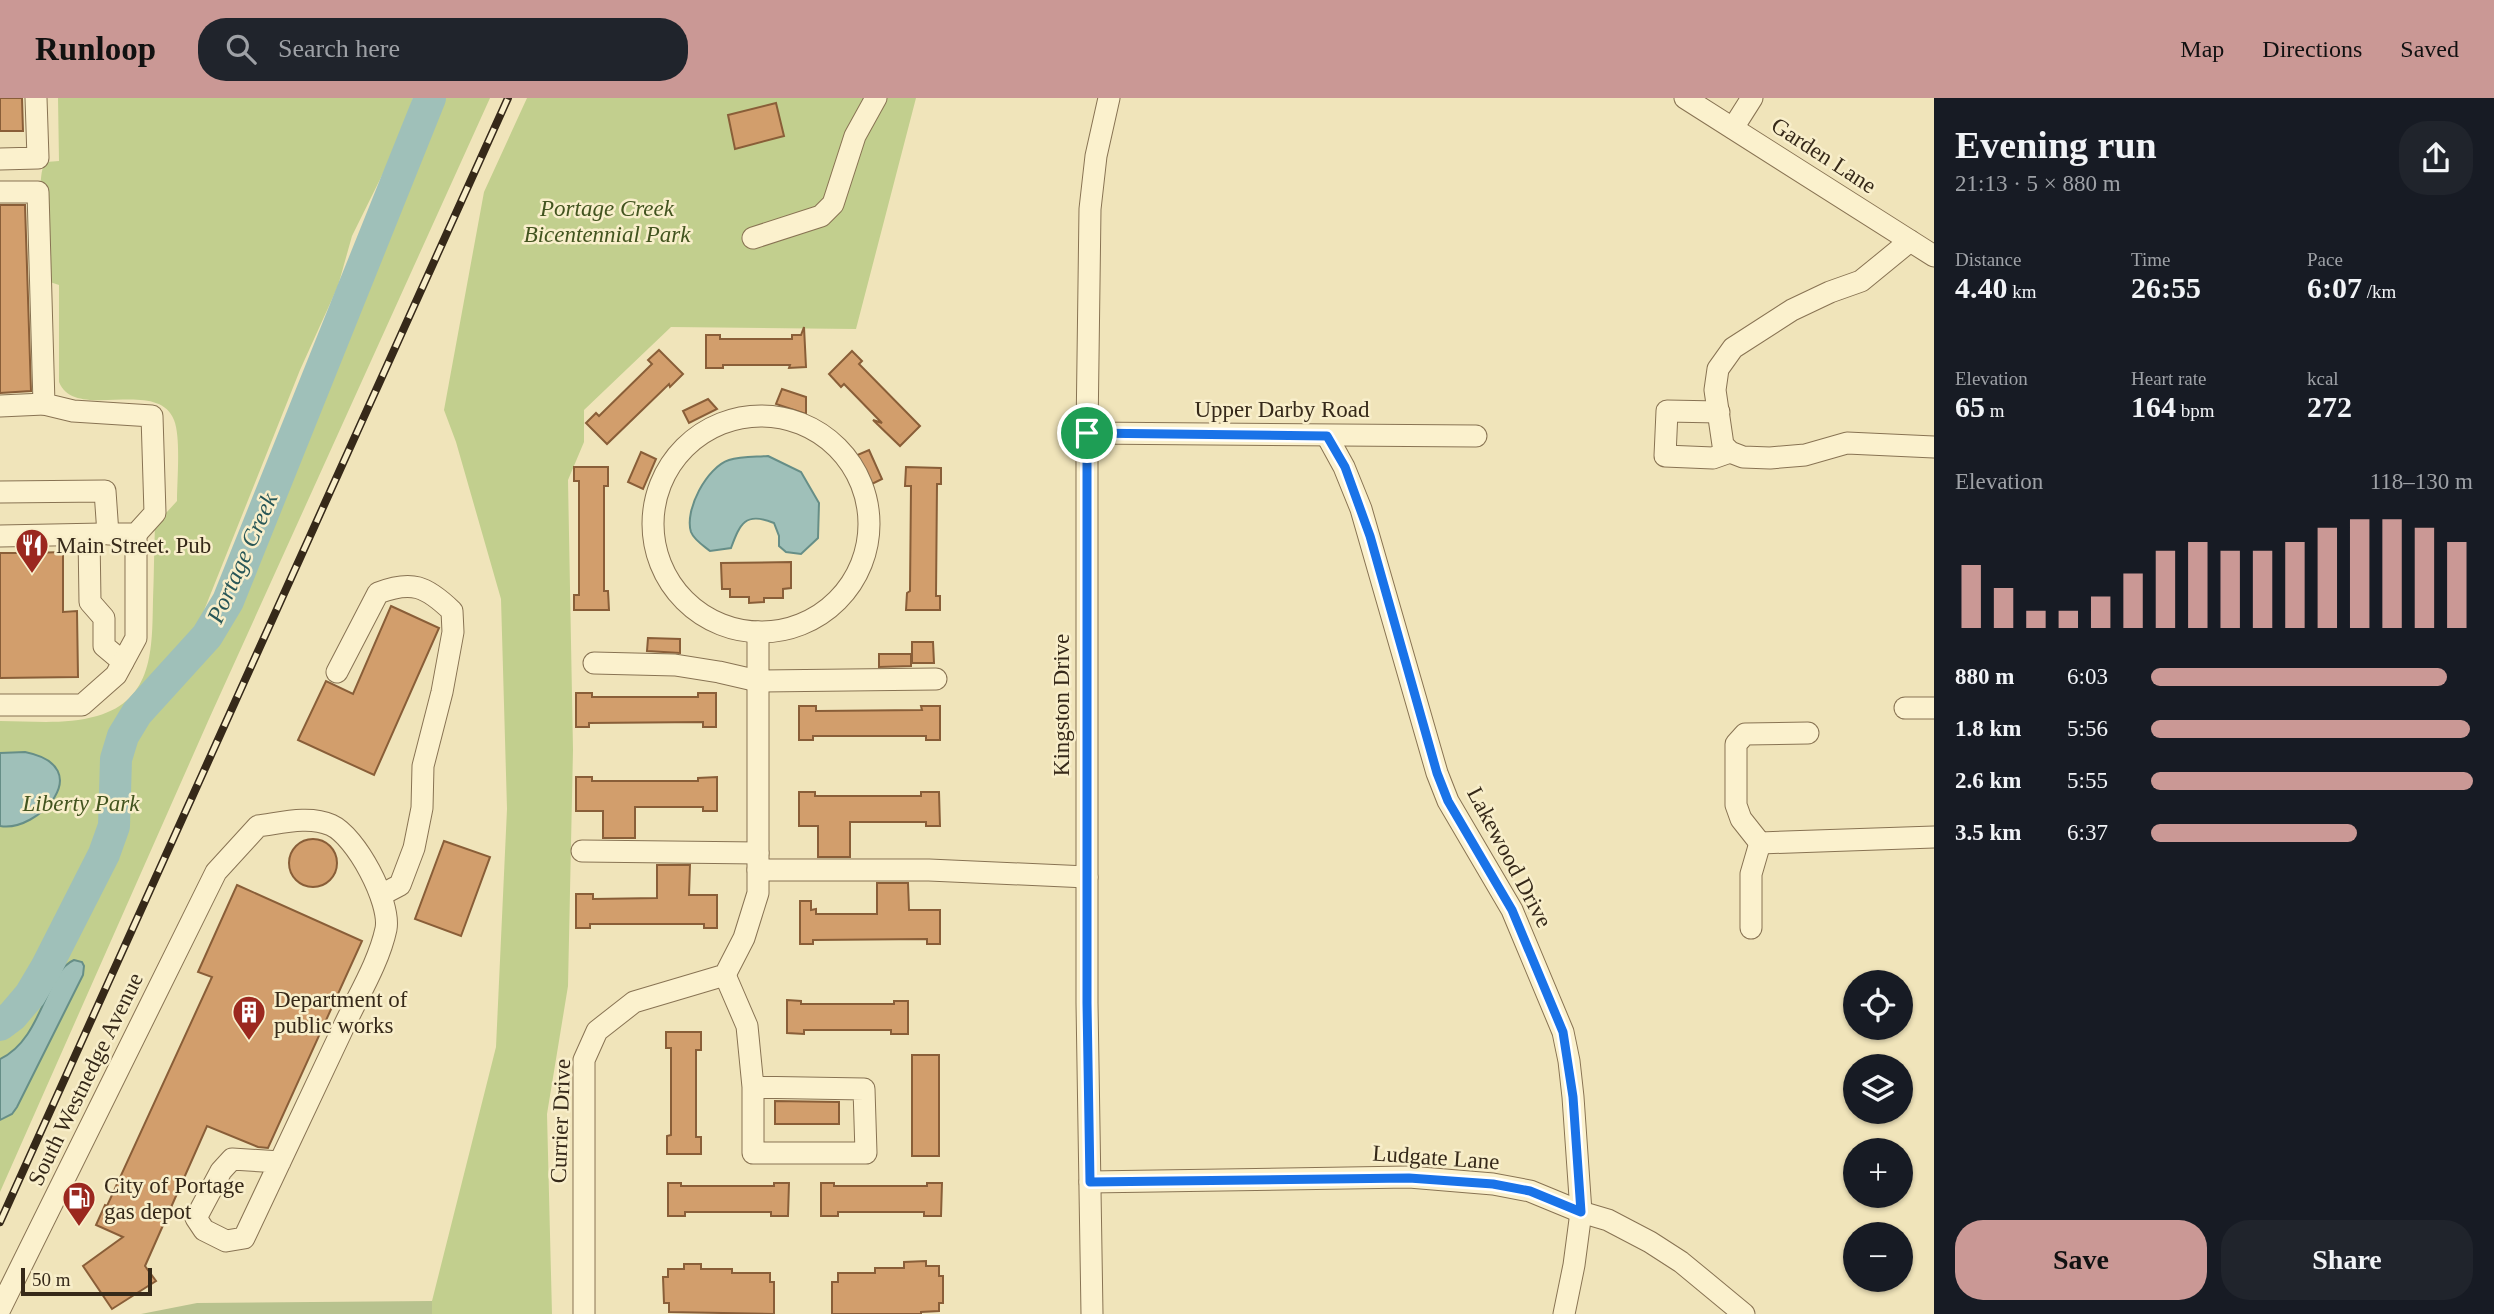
<!DOCTYPE html>
<meta charset="utf-8">
<style>
body{margin:0;font-family:Georgia,serif;background:#20242c;color:#f1f3f6;height:100vh;display:flex;flex-direction:column;font-size:26px;white-space:nowrap}
*{box-sizing:border-box;margin:0}
p{font-size:23px;color:#9ea1a6}
.icon{flex:none;width:38px;height:38px;fill:none;stroke:currentColor;stroke-width:2;stroke-linecap:round;stroke-linejoin:round}
.map{position:relative;flex:1;overflow:hidden}
.side{display:flex;flex-direction:column;background:#171b24;width:560px}
.side>*{flex:none}
.controls{position:absolute;left:1843px;top:872px;display:grid;gap:14px}
.controls a{display:grid;place-items:center;width:70px;height:70px;border-radius:50%;background:#171b24;box-shadow:0 2px 5px #0004;font-size:35px}
.scale{position:absolute;left:21px;bottom:18px;width:131px;box-sizing:border-box;padding-left:7px;border:4px solid #362919;border-top:0;font-size:19px;line-height:24px;white-space:nowrap;color:#362919;-webkit-text-stroke:5px #f8eeca;paint-order:stroke}
.pin{position:absolute;display:grid;place-items:center;width:60px;height:60px;color:#fff;margin:-30px;border:4px solid #fff;border-radius:50%;box-shadow:0 2px 7px #0007}
.round{display:grid;place-items:center;flex:none;width:74px;height:74px;border-radius:28px;background:#20242c}
.headline{display:flex;align-items:center;justify-content:space-between;height:119px;padding:0 21px}
h1{font-size:38px;font-weight:700;line-height:52px}
.metrics{display:grid;grid-template-columns:repeat(3,1fr);gap:10px;height:119px;padding:7px 21px}
.metrics div{display:grid;align-content:center}
.metrics b{font-size:30px;font-weight:700}
.metrics small{font-size:19px;font-weight:400}
.metrics p{font-size:19px}
.chart{height:196px;padding:14px 21px}
.chart p{display:flex;justify-content:space-between}
.chart svg{width:100%;height:126px;margin-top:7px;stroke:#ca9895;stroke-width:6}
.action{display:flex;gap:14px;margin-top:auto;padding:14px 21px}
.action a{flex:1;height:80px;border-radius:28px;background:#ca9895;color:#111;font-size:28px;font-weight:700;line-height:80px;text-align:center}
.action a+a{background:#20242c;color:#f1f3f6}
ul{padding:0 21px;list-style:none;font-size:23px}
li{display:grid;grid-template-columns:112px 84px 1fr;align-items:center;height:52px}
li i{height:18px;border-radius:9px;background:#ca9895}
header{display:flex;align-items:center;gap:42px;box-sizing:border-box;height:98px;padding:0 35px;background:#ca9895;color:#111}
header strong{font-size:33px}
nav{display:flex;gap:38px;margin-inline-start:auto;font-size:24px}
.search{width:490px;height:63px;background:#20242c;display:flex;align-items:center;gap:18px;box-sizing:border-box;padding:0 24px;border-radius:28px;color:#9ea1a6;font-size:26px}
main{display:flex;flex:1;min-height:0}
.map>svg:first-child{display:block}
.green{fill:#c2cf8e}
.cemetery{fill:#b8c28e}
.water{fill:#9fc0b9;stroke:#668e87;stroke-width:2}
.lines{fill:none;stroke-linecap:round;stroke-linejoin:round}
.river{stroke:#9fc0b9;stroke-width:32}
.building{fill:#d29e6c;stroke:#895e38;stroke-width:2}
.minor-casing{stroke:#887353;stroke-width:23}
.minor{stroke:#fbf1cd;stroke-width:21}
.rail-casing{stroke:#362919;stroke-width:8}
.rail{stroke:#f8eeca;stroke-width:5;stroke-dasharray:16;stroke-linecap:butt}
.route-casing{stroke:#fff;stroke-width:14}
.route{stroke:#1a73e8;stroke-width:9}
.labels{text-anchor:middle;stroke-width:5;stroke-linejoin:round;paint-order:stroke}
.street-label{font-size:23px;fill:#362919;stroke:#f8eeca}
.park-label{font-size:23px;font-style:italic;fill:#42541f;stroke:#f8eeca}
.poi-label{font-size:23px;fill:#362919;stroke:#f8eeca;text-anchor:start}
.water-label{font-size:24px;font-style:italic;fill:#275657;stroke:#f8eeca}
</style>
<header>
<strong>Runloop</strong>
<div class="search"><svg class="icon" aria-label="search" viewBox="0 0 24 24"><circle cx="10" cy="10" r="6"/><path d="M15 15l6 6"/></svg>Search here</div>
<nav><a>Map</a><a>Directions</a><a>Saved</a></nav>
</header>
<main>
<div class="map">
<svg width="1934" height="1216" viewBox="0 0 1934 1216">
<rect width="100%" height="100%" fill="#f0e4ba"/>
<g class="green">
<path d="M58,0H413L399,43L352,138L338,188L300,272L201,520L163,577L123,622L144,621C169,595 195,570 216,540C230,521 240,498 249,477L438,0H490L209,621L0,1094V623C32,623 66,627 97,618C154,602 152,550 153,502C154,477 154,452 155,427L177,403C177,383 181,339 174,322C157,279 75,324 59,284V187L50,184C47,163 33,76 46,64L59,63Z"/>
<polygon points="527,0 916,0 856,231 671,229 584,312 584,344 568,382 573,652 568,888 547,1016 552,1216 432,1216 432,1203 496,949 507,711 501,501 456,344 444,312 484,94"/>
</g>
<polygon class="cemetery" points="432,1203 432,1216 141,1216 197,1205"/>
<g class="water">
<path d="M768,358L801,374L819,405L818,440L801,456L786,454L779,448V438L774,425C745,413 740,426 731,450L710,453C704,448 694,442 691,434C684,412 707,369 729,362C741,358 756,359 768,358Z"/>
<path d="M25,654C99,669 38,735 0,728V655Z"/>
<path d="M74,862L82,864L84,868L83,877L17,1009L12,1016L0,1022V961C43,941 45,874 74,862Z"/>
</g>
<g class="lines">
<polyline class="river" points="0,927 12,918 30,897 46,870 104,756 114,728 116,661 123,638 137,615 207,538 228,503 430,0"/>
</g>
<g class="building">
<polygon points="0,0 22,0 23,33 0,33"/>
<polygon points="776,5 784,38 735,51 728,17"/>
<polygon points="0,107 25,107 31,293 0,295"/>
<polygon points="804,229 806,269 789,270 790,267 723,267 723,270 706,270 706,237 720,237 720,241 792,241 792,237 801,237"/>
<polygon points="659,252 683,276 670,289 669,286 607,346 586,325 596,315 599,318 652,266 648,262"/>
<polygon points="852,253 862,263 859,266 920,328 900,348 873,322 882,325 844,286 841,289 829,276"/>
<polygon points="782,291 806,299 806,316 776,306"/>
<polygon points="708,301 717,311 689,325 683,313"/>
<polygon points="869,352 882,381 868,388 855,358"/>
<polygon points="641,354 656,361 643,391 628,384"/>
<polygon points="574,369 608,369 608,388 604,388 604,493 608,493 609,512 574,512 574,497 579,497 579,383 574,383"/>
<polygon points="906,369 941,370 941,386 937,386 936,498 940,498 940,512 906,512 907,495 910,493 911,388 905,388"/>
<polygon points="18,451 31,451 31,455 63,454 63,514 77,513 78,579 0,580 0,455 18,455"/>
<polygon points="791,464 791,490 783,491 783,500 764,500 764,504 749,505 749,499 730,499 730,491 722,491 721,465"/>
<polygon points="391,508 439,530 374,677 298,642 326,583 353,596"/>
<polygon points="648,540 680,541 680,555 647,553"/>
<polygon points="912,544 933,544 934,565 912,565"/>
<polygon points="879,556 911,556 911,568 879,569"/>
<polygon points="576,595 592,595 592,599 698,599 698,595 716,595 716,629 703,629 703,624 589,625 589,629 576,629"/>
<polygon points="799,608 816,608 816,613 922,612 921,608 940,608 940,642 926,642 926,638 813,638 813,642 799,642"/>
<polygon points="576,679 592,679 592,683 698,683 698,680 717,679 717,713 703,713 703,709 635,709 635,740 603,740 603,713 576,713"/>
<polygon points="799,694 815,694 815,698 921,698 921,694 939,694 940,728 926,728 926,724 850,724 850,759 818,759 818,728 799,728"/>
<circle cx="313" cy="765" r="24"/>
<polygon points="444,743 490,759 461,838 415,821"/>
<polygon points="657,767 690,767 689,797 717,797 717,830 704,830 704,826 590,826 590,830 576,830 576,796 593,796 593,801 657,800"/>
<polygon points="877,785 908,785 909,812 940,812 940,846 927,846 927,841 813,842 813,846 800,846 800,803 811,803 811,812 816,811 816,816 877,816"/>
<polygon points="237,787 362,843 268,1050 258,1049 207,1028 145,1168 156,1183 112,1211 83,1168 123,1139 96,1127 105,1107 107,1108 212,879 198,874"/>
<polygon points="787,902 801,903 801,906 894,906 894,903 908,903 908,936 891,936 891,932 804,932 804,936 787,935"/>
<polygon points="666,934 701,934 701,952 696,952 696,1039 701,1039 701,1056 667,1056 667,1038 671,1037 671,950 666,950"/>
<rect x="912" y="957" width="27" height="101"/>
<polygon points="775,1003 839,1004 839,1026 775,1026"/>
<polygon points="668,1085 681,1085 681,1088 774,1088 774,1085 789,1085 788,1118 771,1118 771,1114 685,1114 685,1118 668,1118"/>
<polygon points="821,1085 834,1085 834,1088 927,1088 927,1085 942,1085 941,1118 924,1118 924,1114 838,1114 838,1118 821,1118"/>
<polygon points="926,1163 926,1168 939,1168 939,1178 943,1178 943,1205 939,1205 939,1213 921,1214 921,1216 832,1216 832,1184 838,1184 838,1175 875,1175 875,1170 904,1170 904,1164"/>
<polygon points="684,1166 701,1166 701,1171 732,1171 732,1175 770,1175 770,1184 774,1184 774,1216 669,1214 669,1205 664,1205 663,1179 668,1179 668,1171 684,1171"/>
</g>
<g class="lines">
<defs>
<g id="minor">
<polyline points="1685,0 1934,158"/>
<polyline points="1733,30 1752,0"/>
<polyline points="0,61 38,60 36,0"/>
<polyline points="0,94 38,94 44,306 73,313 152,318 155,415 136,436 108,436 105,393 0,394"/>
<polyline points="753,140 821,118 833,106 855,38 876,0"/>
<polyline points="1910,143 1861,183 1830,194 1792,212 1733,250 1718,271 1715,292 1723,347 1730,354 1743,359 1770,360 1805,357 1847,345 1934,349"/>
<polyline points="0,308 44,306"/>
<polyline points="1719,314 1667,313 1665,358 1713,360 1730,354"/>
<circle cx="761" cy="426" r="108"/>
<polyline points="1087,335 1476,338"/>
<polyline points="1327,338 1344,369 1361,411 1437,675 1448,703 1512,812 1563,934 1569,963 1573,999 1581,1114 1574,1167 1564,1216"/>
<polyline points="89,437 90,504 104,520 104,548 123,564"/>
<polyline points="0,438 103,436"/>
<polyline points="594,565 675,567 719,574 758,583 936,581"/>
<path d="M337,574L378,495C412,482 426,488 452,513L453,534L442,594L423,668L422,710L414,750L400,787L381,797"/>
<polyline points="0,607 82,607 116,577 136,540 136,436"/>
<polyline points="1905,610 1934,610"/>
<polyline points="1808,635 1745,636 1736,646 1736,707 1741,721 1760,745 1934,739"/>
<polyline points="582,753 758,755"/>
<polyline points="758,772 929,772 1087,779"/>
<polyline points="1751,830 1751,776 1760,745"/>
<polyline points="725,877 747,928 753,989 753,1055 866,1055 864,991 753,989"/>
<polyline points="1090,1084 1409,1079 1493,1086 1530,1093 1581,1114 1608,1122 1650,1144 1681,1164 1744,1216"/>
<path d="M0,1211L216,774L258,728C281,725 309,717 331,727C356,738 391,804 386,831C379,864 358,898 344,928C311,999 277,1069 244,1140L226,1143L204,1132L196,1120L221,1073L232,1061L280,1064"/>
<polyline points="584,1216 584,962 597,933 634,904 725,877 744,840 758,795 758,534"/>
<polyline points="1092,1216 1087,905 1087,335 1090,111 1096,58 1109,0"/>
</g>
</defs>
<use href="#minor" class="minor-casing"/>
<use href="#minor" class="minor"/>
<defs>
<polyline id="rail" points="0,1124 508,0"/>
</defs>
<use href="#rail" class="rail-casing"/>
<use href="#rail" class="rail"/>
</g>
<g class="lines">
<defs>
<polygon id="route" points="1087,335 1327,338 1345,369 1370,438 1437,675 1448,703 1512,812 1563,934 1573,999 1581,1114 1530,1093 1493,1086 1409,1080 1090,1084 1087,905"/>
</defs>
<use href="#route" class="route-casing"/>
<use href="#route" class="route"/>
</g>
<defs>
<symbol id="restaurant-pin" viewBox="-11 -11 22 30"><path d="M0 17L-7.5 6A9.5 9.5 0 1 1 7.5 6Z" fill="#9b281f" stroke="#f8eeca"/><path d="M-5-6h1v4h1v-4h1v4h1v-4h1v5L-1.5 .5V6h-2V.5L-5-1ZM5-6V6H3V1.5H1.5Q1.5-4 5-6Z" fill="#fff"/></symbol>
<symbol id="building-pin" viewBox="-11 -11 22 30"><path d="M0 17L-7.5 6A9.5 9.5 0 1 1 7.5 6Z" fill="#9b281f" stroke="#f8eeca"/><path d="M-4-6H4V6H1V3H-1V6H-4ZM-2.5-4.3h1.7v1.8h-1.7ZM.8-4.3h1.7v1.8H.8ZM-2.5-1h1.7V.8h-1.7ZM.8-1h1.7V.8H.8Z" fill="#fff"/></symbol>
<symbol id="fuel-pin" viewBox="-11 -11 22 30"><path d="M0 17L-7.5 6A9.5 9.5 0 1 1 7.5 6Z" fill="#9b281f" stroke="#f8eeca"/><path d="M-5.5-6h7V0h2V4h1.3V-2.5L3-4.5l.8-.8L6-3V5H2.5V1h-1V6h-7ZM-4.2-4.7v3.2H.2V-4.7Z" fill="#fff"/></symbol>
</defs>
<g fill-rule="evenodd">
<use href="#restaurant-pin" x="13" y="428" width="38" height="52"/>
<use href="#building-pin" x="230" y="895" width="38" height="52"/>
<use href="#fuel-pin" x="60" y="1081" width="38" height="52"/>
</g>
<g class="labels">
<g class="street-label">
<text transform="translate(1824 57) rotate(33)" y="8">Garden Lane</text>
<text x="1282" y="319">Upper Darby Road</text>
<text transform="translate(1061 607) rotate(-90)" y="8">Kingston Drive</text>
<text transform="translate(1510 759) rotate(62)" y="8">Lakewood Drive</text>
<text transform="translate(85 981) rotate(-64)" y="8">South Westnedge Avenue</text>
<text transform="translate(560 1023) rotate(-88)" y="8">Currier Drive</text>
<text transform="translate(1436 1059) rotate(4)" y="8">Ludgate Lane</text>
</g>
<g class="park-label">
<text x="607" y="118">Portage Creek<tspan x="607" dy="26">Bicentennial Park</tspan></text>
<text x="81" y="713">Liberty Park</text>
</g>
<g class="poi-label">
<text x="56" y="455">Main Street. Pub</text>
<text x="274" y="909">Department of<tspan x="274" dy="26">public works</tspan></text>
<text x="104" y="1095">City of Portage<tspan x="104" dy="26">gas depot</tspan></text>
</g>
<g class="water-label">
<text transform="translate(242 460) rotate(-66)" y="8">Portage Creek</text>
</g>
</g>
</svg>
<div class="controls">
<a><svg class="icon" aria-label="locate" viewBox="0 0 24 24"><circle cx="12" cy="12" r="6"/><path d="M12 2v4M12 18v4M2 12h4M18 12h4"/></svg></a>
<a><svg class="icon" aria-label="layers" viewBox="0 0 24 24"><path d="M12 4l9 5-9 5-9-5zM3 14l9 5 9-5"/></svg></a>
<a>+</a>
<a>−</a>
</div>
<div class="scale">50 m</div>
<div class="pin" style="left:1087px;top:335px;background:#1e9e55"><svg class="icon" aria-label="arrive" viewBox="0 0 24 24"><path d="M6 21V4h12l-3 4 3 4H6"/></svg></div>
</div>
<section class="side">
<div class="headline"><div><h1>Evening run</h1><p>21:13 · 5 × 880 m</p></div><a class="round"><svg class="icon" aria-label="share" viewBox="0 0 24 24"><path d="M12 15V3M7 8l5-5 5 5M5 13v7h14v-7"/></svg></a></div>
<div class="metrics">
<div><p>Distance</p><b>4.40<small> km</small></b></div>
<div><p>Time</p><b>26:55</b></div>
<div><p>Pace</p><b>6:07<small> /km</small></b></div>
</div>
<div class="metrics">
<div><p>Elevation</p><b>65<small> m</small></b></div>
<div><p>Heart rate</p><b>164<small> bpm</small></b></div>
<div><p>kcal</p><b>272</b></div>
</div>
<div class="chart"><p><span>Elevation</span>118–130 m</p>
<svg viewBox="0 0 160 44" preserveAspectRatio="none"><path d="M5 44V22M15 44V30M25 44V38M35 44V38M45 44V33M55 44V25M65 44V17M75 44V14M85 44V17M95 44V17M105 44V14M115 44V9M125 44V6M135 44V6M145 44V9M155 44V14"/></svg>
</div>
<ul>
<li><b>880 m</b>6:03<i style="width:92%"></i></li>
<li><b>1.8 km</b>5:56<i style="width:99%"></i></li>
<li><b>2.6 km</b>5:55<i style="width:100%"></i></li>
<li><b>3.5 km</b>6:37<i style="width:64%"></i></li>
</ul>
<div class="action"><a>Save</a><a>Share</a></div>
</section>
</main>
